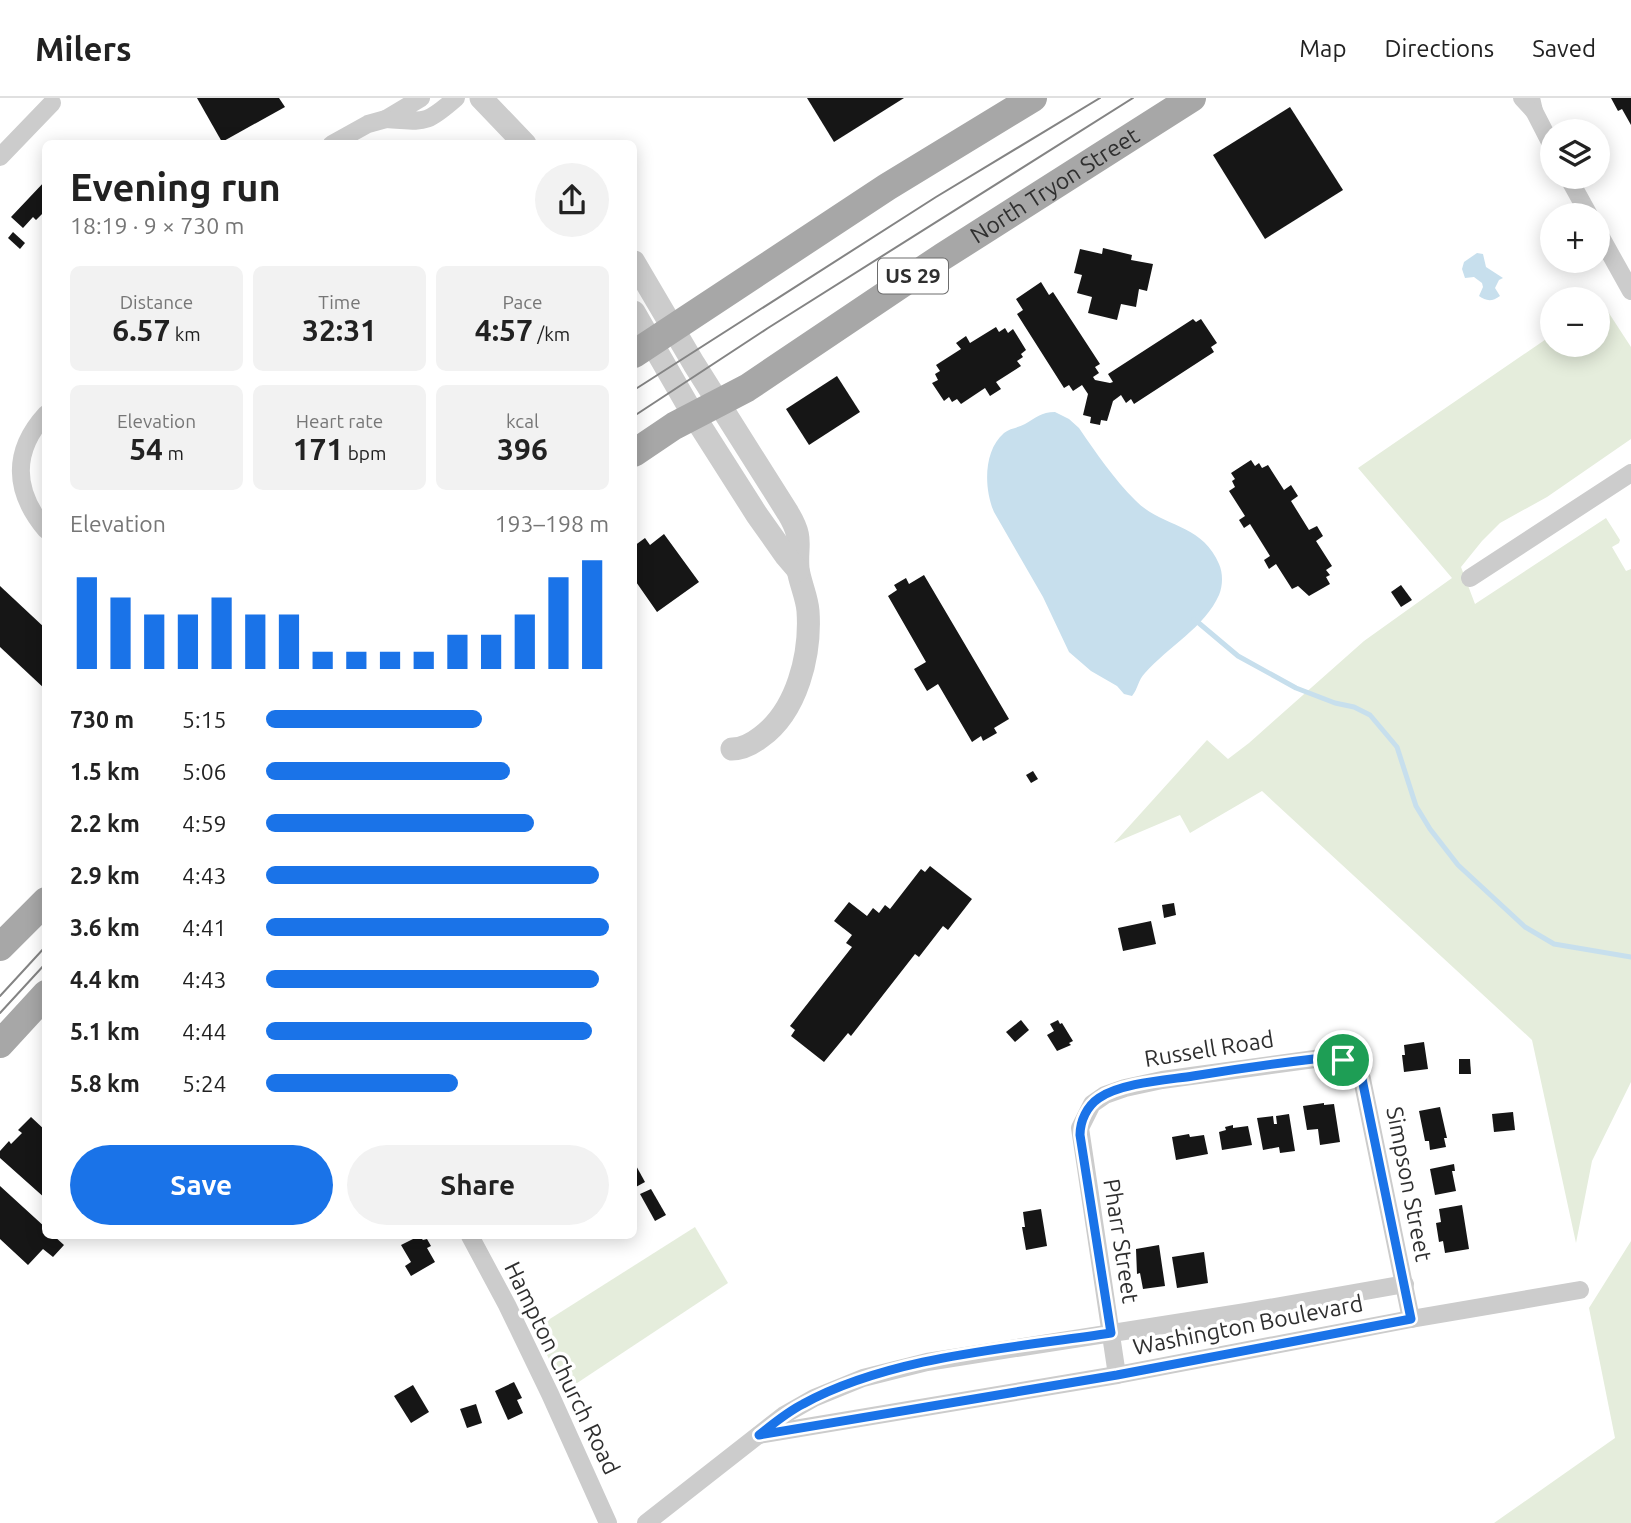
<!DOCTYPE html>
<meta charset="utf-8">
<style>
body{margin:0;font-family:Ubuntu,sans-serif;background:#f2f2f2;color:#222;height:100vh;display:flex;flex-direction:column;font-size:26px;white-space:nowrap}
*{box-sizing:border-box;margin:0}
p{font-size:23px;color:#767676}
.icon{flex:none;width:38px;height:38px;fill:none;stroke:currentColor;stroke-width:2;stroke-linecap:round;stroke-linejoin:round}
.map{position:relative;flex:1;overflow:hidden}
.sheet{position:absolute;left:42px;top:42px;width:595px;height:1099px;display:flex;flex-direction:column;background:#fff;border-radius:10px;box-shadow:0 4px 18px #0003}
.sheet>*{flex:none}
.buttons{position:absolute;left:1540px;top:21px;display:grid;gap:14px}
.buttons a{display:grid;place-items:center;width:70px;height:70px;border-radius:50%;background:#fff;box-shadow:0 4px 18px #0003;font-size:35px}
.pin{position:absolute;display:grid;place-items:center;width:60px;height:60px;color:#fff;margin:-30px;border:4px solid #fff;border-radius:50%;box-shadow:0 2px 7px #0007}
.round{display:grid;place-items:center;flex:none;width:74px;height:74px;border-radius:37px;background:#f2f2f2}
.overview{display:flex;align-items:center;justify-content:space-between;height:119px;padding:0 28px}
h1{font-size:38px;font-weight:700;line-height:52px}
.metrics{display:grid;grid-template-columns:repeat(3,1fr);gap:10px;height:119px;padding:7px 28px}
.metrics div{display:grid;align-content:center;border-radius:10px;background:#f2f2f2;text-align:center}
.metrics b{font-size:30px;font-weight:700}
.metrics small{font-size:19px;font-weight:400}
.metrics p{font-size:19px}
.chart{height:196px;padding:14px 28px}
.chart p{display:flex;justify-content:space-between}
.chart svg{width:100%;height:126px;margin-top:7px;stroke:#1a73e8;stroke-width:6}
.cta{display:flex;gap:14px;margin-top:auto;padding:14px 28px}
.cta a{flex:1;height:80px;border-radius:42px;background:#1a73e8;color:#fff;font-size:28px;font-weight:700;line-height:80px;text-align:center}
.cta a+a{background:#f2f2f2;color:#222}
ul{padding:0 28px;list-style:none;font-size:23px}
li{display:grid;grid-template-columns:112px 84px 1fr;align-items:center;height:52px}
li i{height:18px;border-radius:9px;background:#1a73e8}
header{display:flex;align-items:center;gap:42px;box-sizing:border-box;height:98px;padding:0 35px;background:#fff;border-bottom:2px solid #e0e0e0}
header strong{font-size:33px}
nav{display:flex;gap:38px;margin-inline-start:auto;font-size:24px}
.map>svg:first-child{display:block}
.green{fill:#e5eddc}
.water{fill:#c7dfed}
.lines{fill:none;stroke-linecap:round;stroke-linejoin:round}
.stream{stroke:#c7dfed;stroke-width:5}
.building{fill:#161616}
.minor{stroke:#ccc;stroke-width:18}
.tertiary{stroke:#ccc;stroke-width:23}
.primary{stroke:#a7a7a7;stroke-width:28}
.tram{stroke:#848484;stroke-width:2}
.route-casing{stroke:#fff;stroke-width:14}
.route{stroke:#1a73e8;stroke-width:9}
.labels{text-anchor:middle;stroke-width:7;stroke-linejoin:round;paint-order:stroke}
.shield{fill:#fff;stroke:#6d6d6d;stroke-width:2}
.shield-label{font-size:21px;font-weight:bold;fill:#2f2f2f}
.street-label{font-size:23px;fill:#2f2f2f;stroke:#fff}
</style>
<header>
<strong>Milers</strong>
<nav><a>Map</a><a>Directions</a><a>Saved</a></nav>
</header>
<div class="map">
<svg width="1631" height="1425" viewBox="0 0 1631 1425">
<rect width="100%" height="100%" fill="#fff"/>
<g class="green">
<polygon points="1601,203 1631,249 1631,341 1547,399 1500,425 1482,443 1461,469 1475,506 1606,420 1620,442 1619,445 1612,449 1626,473 1631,471 1631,984 1592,1063 1576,1145 1532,942 1262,693 1190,735 1180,717 1114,745 1207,642 1228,661 1249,645 1364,543 1452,480 1358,370 1552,237 1552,247 1598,247 1598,205"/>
<polygon points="695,1129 728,1185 565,1293 534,1231"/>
<polygon points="1631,1143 1631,1425 1494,1425 1615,1340 1589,1210"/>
</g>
<g class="water">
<path d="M1477,155L1483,156L1486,169L1503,180L1499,182L1495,190L1500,198C1492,204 1486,203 1479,198L1483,189L1482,185L1474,179L1465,180L1462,171L1464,164Z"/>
<path d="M1055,314L1069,321L1079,330C1096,355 1114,381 1135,402C1162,430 1202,425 1219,466C1223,475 1223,487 1219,497C1205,529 1168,549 1145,575C1138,582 1138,591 1132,598L1124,596L1117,588L1091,573L1069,554L1043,499L994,414C984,391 983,353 1004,335C1010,330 1018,330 1025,326C1036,320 1041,314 1055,314Z"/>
</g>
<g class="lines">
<polyline class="stream" points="1194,521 1238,558 1296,590 1335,605 1354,609 1370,617 1397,649 1416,708 1430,731 1458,767 1525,829 1554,846 1631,859"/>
</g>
<g class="building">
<polygon points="197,0 279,0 285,9 222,44"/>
<polygon points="807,0 904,0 834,44"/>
<polygon points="1611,0 1631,0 1631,27 1622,11 1618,13"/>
<polygon points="1290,9 1343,92 1265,141 1213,57"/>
<polygon points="46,82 46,112 36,122 33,119 23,130 11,119"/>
<polygon points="13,134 25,145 20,151 8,140"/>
<polygon points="1103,150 1132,157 1131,162 1153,166 1147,193 1139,191 1136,209 1121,206 1117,222 1088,215 1092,199 1077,195 1082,177 1074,175 1080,151 1102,156"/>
<polygon points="1041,184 1049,197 1053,194 1100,266 1095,269 1099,275 1093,279 1095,282 1110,285 1113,284 1108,276 1193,221 1196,224 1201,221 1217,245 1211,249 1214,254 1134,306 1131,301 1126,305 1121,297 1113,303 1107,323 1101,322 1100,327 1090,325 1091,319 1083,317 1088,296 1082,287 1073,293 1069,287 1064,290 1017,216 1023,212 1016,201"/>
<polygon points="996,229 999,234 1005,230 1008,235 1013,231 1026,252 1021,256 1023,259 1017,263 1021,268 996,284 1001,291 990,298 985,290 961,306 957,301 952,304 949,299 944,303 932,285 938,282 935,276 940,273 936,267 961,251 956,245 966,238 970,245"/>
<polygon points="837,278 860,314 809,347 786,311"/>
<polygon points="1251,362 1255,368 1259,365 1262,370 1268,367 1284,392 1291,387 1298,398 1291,403 1309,432 1317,428 1323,438 1316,443 1332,468 1326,472 1330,477 1326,479 1330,486 1309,498 1298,488 1292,491 1276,466 1269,471 1264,462 1270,458 1250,426 1244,430 1239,422 1245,418 1229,393 1235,389 1232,383 1235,381 1231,375"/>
<polygon points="664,436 699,484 657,514 634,481 634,448 645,440 650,447"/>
<polygon points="924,477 1009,621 994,630 997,635 983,643 981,638 972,644 938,586 927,593 914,571 926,564 888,498 897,492 894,487 906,480 909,486"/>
<polygon points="1401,487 1412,502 1401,509 1391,494"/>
<polygon points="0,488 46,531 46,592 0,549"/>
<polygon points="1033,673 1038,681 1031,685 1026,677"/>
<polygon points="930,768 972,801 948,832 943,828 919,859 915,856 851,938 848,935 824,964 791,938 795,932 790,928 852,849 846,845 852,837 834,823 849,804 867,818 873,810 879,815 885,807 890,811 921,771 925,774"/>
<polygon points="1174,805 1176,817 1164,820 1162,807"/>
<polygon points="1151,823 1156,846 1123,853 1118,830"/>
<polygon points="1021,922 1029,932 1015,944 1006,934"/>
<polygon points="1058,922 1060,926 1062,925 1073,943 1069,945 1071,947 1057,953 1047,937 1054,933 1050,926"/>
<polygon points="1424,944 1428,971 1404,974 1402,957 1405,957 1404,947"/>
<polygon points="1459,961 1470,961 1471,976 1459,976"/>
<polygon points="1324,1005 1324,1007 1334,1006 1340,1044 1320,1047 1318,1031 1307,1032 1303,1008"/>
<polygon points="1440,1009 1447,1040 1444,1040 1446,1049 1430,1052 1429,1043 1425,1043 1419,1013"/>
<polygon points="1513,1014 1515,1032 1494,1034 1492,1016"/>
<polygon points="1289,1016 1295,1053 1280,1055 1279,1049 1263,1052 1257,1020 1273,1018 1274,1026 1277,1026 1276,1018"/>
<polygon points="31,1019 46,1033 46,1101 0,1060 0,1053 9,1043 11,1046 22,1035 18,1032"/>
<polygon points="1233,1027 1233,1030 1248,1028 1252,1047 1222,1052 1219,1034 1226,1032 1225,1029"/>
<polygon points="1189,1036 1190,1039 1204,1037 1208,1056 1176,1062 1172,1039"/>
<polygon points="634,1064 645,1084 634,1090"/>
<polygon points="1454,1066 1455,1073 1452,1073 1456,1093 1435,1097 1430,1071"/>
<polygon points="0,1088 46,1130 46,1138 54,1138 64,1147 53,1159 43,1151 28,1167 0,1141"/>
<polygon points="651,1091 666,1117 655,1123 640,1096"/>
<polygon points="1462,1107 1469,1151 1445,1155 1443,1143 1439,1144 1436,1125 1441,1124 1439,1111"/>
<polygon points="1041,1111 1047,1148 1026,1152 1022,1129 1025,1129 1023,1114"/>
<polygon points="419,1138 423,1142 427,1141 431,1148 427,1150 435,1164 411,1178 405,1168 411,1164 401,1147"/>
<polygon points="1159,1147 1165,1188 1143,1191 1140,1175 1137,1176 1136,1151"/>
<polygon points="1204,1154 1208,1185 1177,1190 1172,1159"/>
<polygon points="514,1284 522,1300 517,1302 523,1315 508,1322 495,1293"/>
<polygon points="413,1287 429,1314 411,1325 394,1298"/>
<polygon points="476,1306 482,1325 467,1330 460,1311"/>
</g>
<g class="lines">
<g class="minor">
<path d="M421,0L386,21C425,23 424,28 456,0"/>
<polyline points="1522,0 1534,13 1531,0"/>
<polyline points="1534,13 1552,48"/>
<polyline points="332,46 368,26 386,21"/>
<polyline points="0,59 52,5"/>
<polyline points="1568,79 1589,117"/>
<polyline points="1598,134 1631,193"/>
<path d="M46,316C12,353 13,393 46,432"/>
<polyline points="1470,480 1631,375"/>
<polyline points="470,1138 507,1207 550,1296 608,1425"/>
<polyline points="1117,1277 1080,1030 1092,1006 1105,997 1125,990 1162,982 1322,960 1336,960 1349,965 1362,981 1411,1221"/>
<polyline points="759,1337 1117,1277 1411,1221 1580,1192"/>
<polyline points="646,1425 784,1317 814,1300 863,1280 927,1264 1246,1214 1405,1186"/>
</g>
<g class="tertiary">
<polyline points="481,0 525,46"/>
<path d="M634,164L694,266L788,415C804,442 796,445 798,471C800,485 807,499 808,513C811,557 797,613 761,639C752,646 743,651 732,651"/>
<polyline points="634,214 694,318 757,417 786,458 798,472"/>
</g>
<g class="primary">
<polyline points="634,256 887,89 1033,0"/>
<path id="s1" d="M634,355L674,328L747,290L942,159L1192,0"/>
<polyline points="0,849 46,803"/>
<polyline points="0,946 46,896"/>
</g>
<g class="tram">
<polyline points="634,292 936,99 1100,0"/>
<polyline points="634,318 768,230 1133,0"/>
<polyline points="0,898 46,848"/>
<polyline points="0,915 46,865"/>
</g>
</g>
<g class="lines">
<defs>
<path id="route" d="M1322,960C1340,959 1353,965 1362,981L1411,1221L1117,1277L759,1337C773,1326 787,1314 803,1306C890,1258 1013,1250 1111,1235L1080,1037C1080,1023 1087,1008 1099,1000C1121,985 1166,982 1193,978C1236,971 1279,965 1322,960Z"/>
</defs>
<use href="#route" class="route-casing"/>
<use href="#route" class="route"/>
</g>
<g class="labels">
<rect class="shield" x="878" y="160.5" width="70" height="35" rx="5"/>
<g class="shield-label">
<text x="913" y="185">US 29</text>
</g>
<g class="street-label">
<text dy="8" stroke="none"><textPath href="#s1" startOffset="499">North Tryon Street</textPath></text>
<text transform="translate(1209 951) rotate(-9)" y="8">Russell Road</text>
<text transform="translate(1409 1086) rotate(79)" y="8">Simpson Street</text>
<text transform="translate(1121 1143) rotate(81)" y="8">Pharr Street</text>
<text transform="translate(1248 1227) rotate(-11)" y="8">Washington Boulevard</text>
<text transform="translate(562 1270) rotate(64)" y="8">Hampton Church Road</text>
</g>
</g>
</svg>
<div class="buttons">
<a><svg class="icon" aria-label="layers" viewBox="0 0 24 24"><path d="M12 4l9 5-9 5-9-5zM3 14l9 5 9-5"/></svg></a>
<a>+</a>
<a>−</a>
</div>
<div class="pin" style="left:1343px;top:962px;background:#1e9e55"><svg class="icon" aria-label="arrive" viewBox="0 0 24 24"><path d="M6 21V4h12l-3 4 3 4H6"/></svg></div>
<section class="sheet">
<div class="overview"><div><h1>Evening run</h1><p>18:19 · 9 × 730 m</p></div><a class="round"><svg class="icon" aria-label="share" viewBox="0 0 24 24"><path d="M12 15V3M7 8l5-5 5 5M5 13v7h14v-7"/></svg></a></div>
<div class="metrics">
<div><p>Distance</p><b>6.57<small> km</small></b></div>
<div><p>Time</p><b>32:31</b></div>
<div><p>Pace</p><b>4:57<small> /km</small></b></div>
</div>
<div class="metrics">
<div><p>Elevation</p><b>54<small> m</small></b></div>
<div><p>Heart rate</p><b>171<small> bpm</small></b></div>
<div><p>kcal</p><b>396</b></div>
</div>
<div class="chart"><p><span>Elevation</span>193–198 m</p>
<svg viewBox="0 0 160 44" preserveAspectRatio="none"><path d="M5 44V12M15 44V19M25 44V25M35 44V25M45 44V19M55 44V25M65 44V25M75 44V38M85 44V38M95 44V38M105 44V38M115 44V32M125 44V32M135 44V25M145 44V12M155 44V6"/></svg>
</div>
<ul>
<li><b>730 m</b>5:15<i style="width:63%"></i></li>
<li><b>1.5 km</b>5:06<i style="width:71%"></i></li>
<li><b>2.2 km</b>4:59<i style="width:78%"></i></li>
<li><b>2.9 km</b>4:43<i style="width:97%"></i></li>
<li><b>3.6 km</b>4:41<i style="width:100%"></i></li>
<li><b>4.4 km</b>4:43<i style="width:97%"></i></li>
<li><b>5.1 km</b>4:44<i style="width:95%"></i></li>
<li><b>5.8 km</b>5:24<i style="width:56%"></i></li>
</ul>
<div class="cta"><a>Save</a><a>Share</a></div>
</section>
</div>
